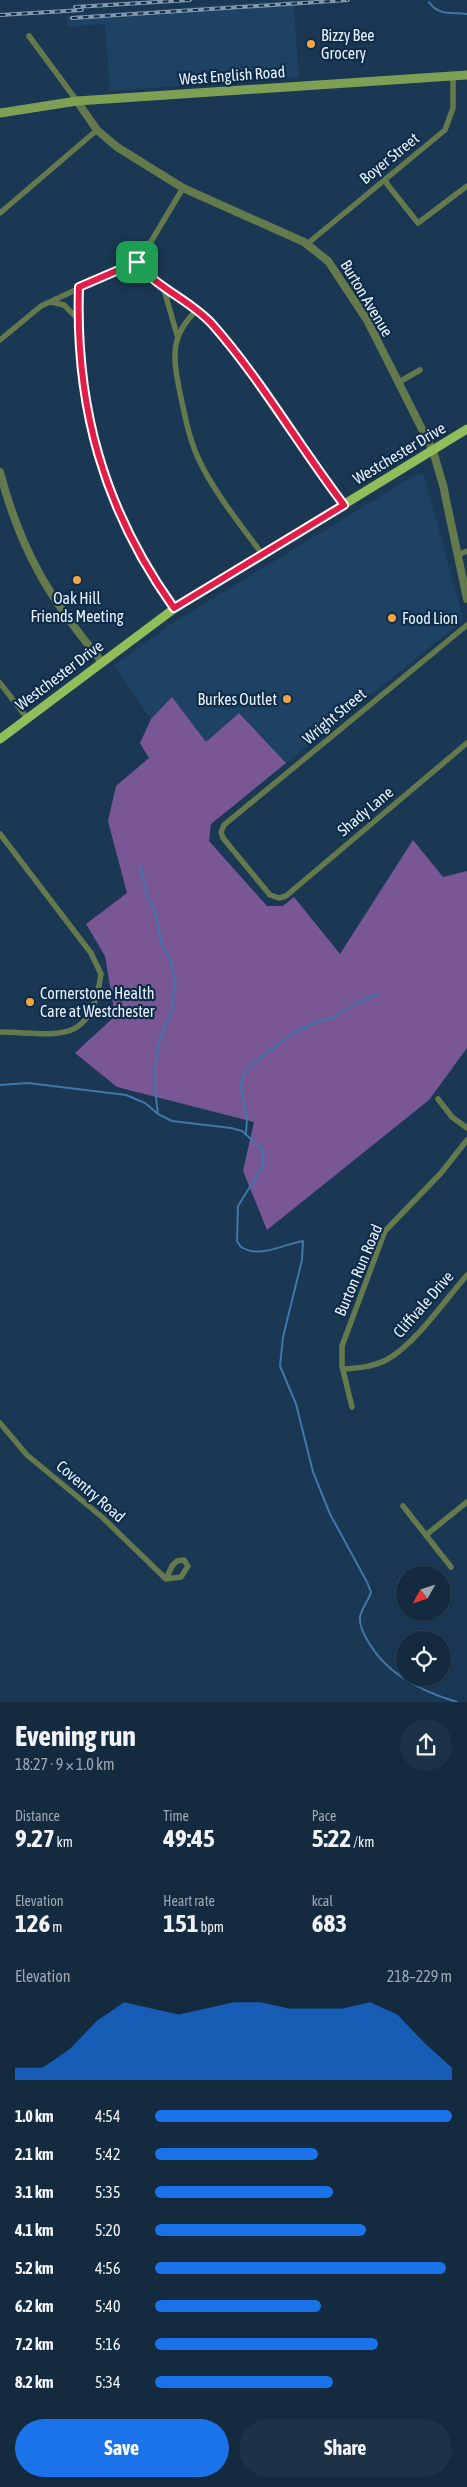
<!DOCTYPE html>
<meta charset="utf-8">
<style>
body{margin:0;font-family:"Asap Condensed",sans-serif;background:#1d3246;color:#f1f3f6;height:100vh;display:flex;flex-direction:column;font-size:19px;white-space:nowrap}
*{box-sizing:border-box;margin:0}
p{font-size:16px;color:#9da7b0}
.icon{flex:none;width:28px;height:28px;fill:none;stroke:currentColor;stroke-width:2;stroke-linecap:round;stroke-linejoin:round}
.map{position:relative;height:1702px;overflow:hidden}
.side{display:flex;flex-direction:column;background:#142a3f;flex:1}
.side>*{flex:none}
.needle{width:32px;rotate:230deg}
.fabs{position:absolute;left:396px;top:1566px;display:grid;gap:10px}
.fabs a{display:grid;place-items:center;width:55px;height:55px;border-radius:50%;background:#142a3f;box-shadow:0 1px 4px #0004,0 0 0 1px #334659;font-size:25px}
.pin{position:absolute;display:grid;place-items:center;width:42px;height:42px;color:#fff;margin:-21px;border-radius:10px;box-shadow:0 2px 8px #0006}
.round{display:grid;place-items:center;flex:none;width:52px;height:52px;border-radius:26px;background:#1d3246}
.headline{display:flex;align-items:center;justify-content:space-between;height:85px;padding:0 15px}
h1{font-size:28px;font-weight:700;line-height:38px}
.stats{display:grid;grid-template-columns:repeat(3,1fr);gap:8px;height:85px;padding:5px 15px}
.stats div{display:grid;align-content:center}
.stats b{font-size:25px;font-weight:700}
.stats small{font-size:14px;font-weight:400}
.stats p{font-size:14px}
.chart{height:140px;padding:10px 15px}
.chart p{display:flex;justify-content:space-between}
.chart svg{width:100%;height:90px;margin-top:5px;fill:#1a73e8;opacity:.7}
.button{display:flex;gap:10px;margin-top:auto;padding:10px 15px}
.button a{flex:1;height:58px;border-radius:30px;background:#1a73e8;color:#fff;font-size:20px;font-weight:700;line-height:58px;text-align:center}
.button a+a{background:#1d3246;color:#f1f3f6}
ul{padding:0 15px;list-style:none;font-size:16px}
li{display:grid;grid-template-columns:80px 60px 1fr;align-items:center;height:38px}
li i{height:12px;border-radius:6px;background:#1a73e8}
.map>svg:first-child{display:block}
.built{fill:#1d4264}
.forest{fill:#795694}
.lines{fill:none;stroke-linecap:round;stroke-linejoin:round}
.stream{stroke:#3f77ac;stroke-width:2}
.minor{stroke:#647a4c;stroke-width:5.5}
.tertiary{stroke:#647a4c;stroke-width:8}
.secondary{stroke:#7ea055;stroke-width:9}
.primary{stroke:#91be5a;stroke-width:9}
.rail-casing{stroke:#8498ab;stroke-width:4}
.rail{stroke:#0f2d49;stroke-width:2;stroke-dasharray:5.5;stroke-linecap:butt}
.route-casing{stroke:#fff;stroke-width:10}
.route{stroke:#e11d48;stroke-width:6}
.poi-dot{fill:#f2a541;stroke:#0f2d49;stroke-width:2}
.labels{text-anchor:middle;stroke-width:4.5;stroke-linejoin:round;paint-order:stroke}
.poi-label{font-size:16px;fill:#e6f1fc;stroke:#0f2d49;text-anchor:start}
.street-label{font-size:16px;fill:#e6f1fc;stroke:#0f2d49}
</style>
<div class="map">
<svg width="467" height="1702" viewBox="0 0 467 1702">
<rect width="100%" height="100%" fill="#1a3854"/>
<g class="built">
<polygon points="293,0 299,77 110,91 105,24 67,27 66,16"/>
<polygon points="417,474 424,475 463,618 461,622 286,763 239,713 206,742 172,698 151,719 114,666 171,624"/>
</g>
<polygon class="forest" points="172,697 206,742 239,713 286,763 211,824 209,841 267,906 283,906 294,897 340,954 413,840 443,877 467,871 467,1048 429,1100 267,1230 243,1171 254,1122 117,1087 75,1053 115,1016 105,956 86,924 127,893 108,821 116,786 149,758 140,743 151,719"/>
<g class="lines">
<g class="stream">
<path d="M429,2C438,16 452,12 467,14"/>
<polyline points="140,866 147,895 156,915 162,946 169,956 175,977 172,1009 159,1042 155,1067 155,1090 158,1114"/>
<path d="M0,1085L28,1083L126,1095L145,1103L158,1114L172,1121L231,1128L242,1131L263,1150V1166L238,1206L237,1241L241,1247C261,1259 283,1244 303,1241L302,1260L283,1337L280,1366L296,1404L313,1472L330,1514L367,1582L371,1592C369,1600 361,1609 360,1617C359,1626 364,1635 369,1643C387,1674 423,1692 457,1702"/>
<polyline points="246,1133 247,1119 241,1088 243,1076 252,1064 295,1032 319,1021 335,1017 354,1004 379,994"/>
</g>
<g class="minor">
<polyline points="29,36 77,101"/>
<polyline points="386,179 387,184 418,223 467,186"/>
<polyline points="0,213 97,130"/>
<polyline points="307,244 445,130 453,108 453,75"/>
<path d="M137,262C157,289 191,300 213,325C262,380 299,446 344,505"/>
<polyline points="163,286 177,335"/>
<path d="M79,287C74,406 104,511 175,608"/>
<polyline points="51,302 64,305 79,320"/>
<path d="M198,309C169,336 173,357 180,393C185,416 189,440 200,462C216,495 241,525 262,554"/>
<polyline points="0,340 41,306 140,260 183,188"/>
<polyline points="399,382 420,370"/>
<polyline points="457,555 467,551"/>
<polyline points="467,625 224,825 221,832 223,838 270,895 279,898 286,896 467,743"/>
<polyline points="0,683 27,718"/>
<path d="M0,834L91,953L101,974C91,1047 59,1033 0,1032"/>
<polyline points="438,1099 452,1117 467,1128"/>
<path d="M343,1369C358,1368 374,1367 388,1359C416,1343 445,1300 467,1275"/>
<polyline points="352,1407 342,1366 342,1346 385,1231 441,1173 467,1140"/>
<polyline points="0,1423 27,1455 102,1517 166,1579 181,1577 188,1566 184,1560 177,1561 172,1566 166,1579"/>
<polyline points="403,1506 451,1567"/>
<polyline points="426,1535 467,1502"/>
</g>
<g class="tertiary">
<polyline points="77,101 97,130 117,147 183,188 304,242 328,261 367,320 433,451 443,485 467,599"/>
<path d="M0,472C21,552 50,599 102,662"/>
</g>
<polyline class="secondary" points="0,113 77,101 467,75"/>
<polyline class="primary" points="0,739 175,608 467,429"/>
<defs>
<g id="rail">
<polyline points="75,7 190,0"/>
<polyline points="0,15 82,10"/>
<polyline points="72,18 348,0"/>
</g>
</defs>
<use href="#rail" class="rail-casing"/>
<use href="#rail" class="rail"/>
</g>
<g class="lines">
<defs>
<path id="route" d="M137,262C157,289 191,300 213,325C262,381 299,446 344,505L174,608C104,510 75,407 79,287Z"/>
</defs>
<use href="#route" class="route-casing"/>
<use href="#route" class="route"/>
</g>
<g class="poi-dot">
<circle cx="311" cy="44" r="5"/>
<circle cx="77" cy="580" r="5"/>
<circle cx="392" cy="618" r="5"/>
<circle cx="287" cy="699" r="5"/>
<circle cx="30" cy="1002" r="5"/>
</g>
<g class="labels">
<g class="poi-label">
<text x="321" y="41">Bizzy Bee<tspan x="321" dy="18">Grocery</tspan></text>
<text x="77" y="604" text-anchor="middle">Oak Hill<tspan x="77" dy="18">Friends Meeting</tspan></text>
<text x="402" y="624">Food Lion</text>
<text x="277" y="705" text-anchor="end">Burkes Outlet</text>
<text x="40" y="999">Cornerstone Health<tspan x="40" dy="18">Care at Westchester</tspan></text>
</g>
<g class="street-label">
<text transform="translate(232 75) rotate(-4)" y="6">West English Road</text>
<text transform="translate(389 158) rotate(-39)" y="6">Boyer Street</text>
<text transform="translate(367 298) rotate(59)" y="6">Burton Avenue</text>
<text transform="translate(399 453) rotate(-31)" y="6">Westchester Drive</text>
<text transform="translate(59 675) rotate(-37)" y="6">Westchester Drive</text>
<text transform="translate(334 716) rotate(-40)" y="6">Wright Street</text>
<text transform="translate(365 811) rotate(-40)" y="6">Shady Lane</text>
<text transform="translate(358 1270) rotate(-67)" y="6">Burton Run Road</text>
<text transform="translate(423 1304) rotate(-49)" y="6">Cliffvale Drive</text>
<text transform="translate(91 1491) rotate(41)" y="6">Coventry Road</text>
</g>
</g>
</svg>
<div class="fabs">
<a><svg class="needle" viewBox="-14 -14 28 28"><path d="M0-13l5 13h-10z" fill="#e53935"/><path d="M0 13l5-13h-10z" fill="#9da7b0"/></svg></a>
<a><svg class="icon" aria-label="locate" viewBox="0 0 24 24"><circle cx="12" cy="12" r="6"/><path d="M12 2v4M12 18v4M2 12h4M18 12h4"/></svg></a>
</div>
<div class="pin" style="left:137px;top:262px;background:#1e9e55"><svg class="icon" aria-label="arrive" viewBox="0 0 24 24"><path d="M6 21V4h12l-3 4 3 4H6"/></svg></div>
</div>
<section class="side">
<div class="headline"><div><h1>Evening run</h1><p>18:27 · 9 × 1.0 km</p></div><a class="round"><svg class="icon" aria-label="share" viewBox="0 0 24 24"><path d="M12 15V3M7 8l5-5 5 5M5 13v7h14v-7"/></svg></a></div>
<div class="stats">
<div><p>Distance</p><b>9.27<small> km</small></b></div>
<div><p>Time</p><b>49:45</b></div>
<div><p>Pace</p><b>5:22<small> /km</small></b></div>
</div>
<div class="stats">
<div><p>Elevation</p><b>126<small> m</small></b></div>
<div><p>Heart rate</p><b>151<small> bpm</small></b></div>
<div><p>kcal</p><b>683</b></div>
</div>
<div class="chart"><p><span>Elevation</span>218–229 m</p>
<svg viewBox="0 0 160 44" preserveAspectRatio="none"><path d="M0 44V38L10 38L20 29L30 15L40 6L50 9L60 12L70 9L80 6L90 6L100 9L110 9L120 9L130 6L140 12L150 26L160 38V44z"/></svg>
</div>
<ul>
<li><b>1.0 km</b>4:54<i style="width:100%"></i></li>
<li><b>2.1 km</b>5:42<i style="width:55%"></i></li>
<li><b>3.1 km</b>5:35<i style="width:60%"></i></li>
<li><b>4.1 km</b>5:20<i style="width:71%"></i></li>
<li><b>5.2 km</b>4:56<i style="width:98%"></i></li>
<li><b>6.2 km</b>5:40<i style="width:56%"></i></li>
<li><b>7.2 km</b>5:16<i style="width:75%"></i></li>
<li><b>8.2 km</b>5:34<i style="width:60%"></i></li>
</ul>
<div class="button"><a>Save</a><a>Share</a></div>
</section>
